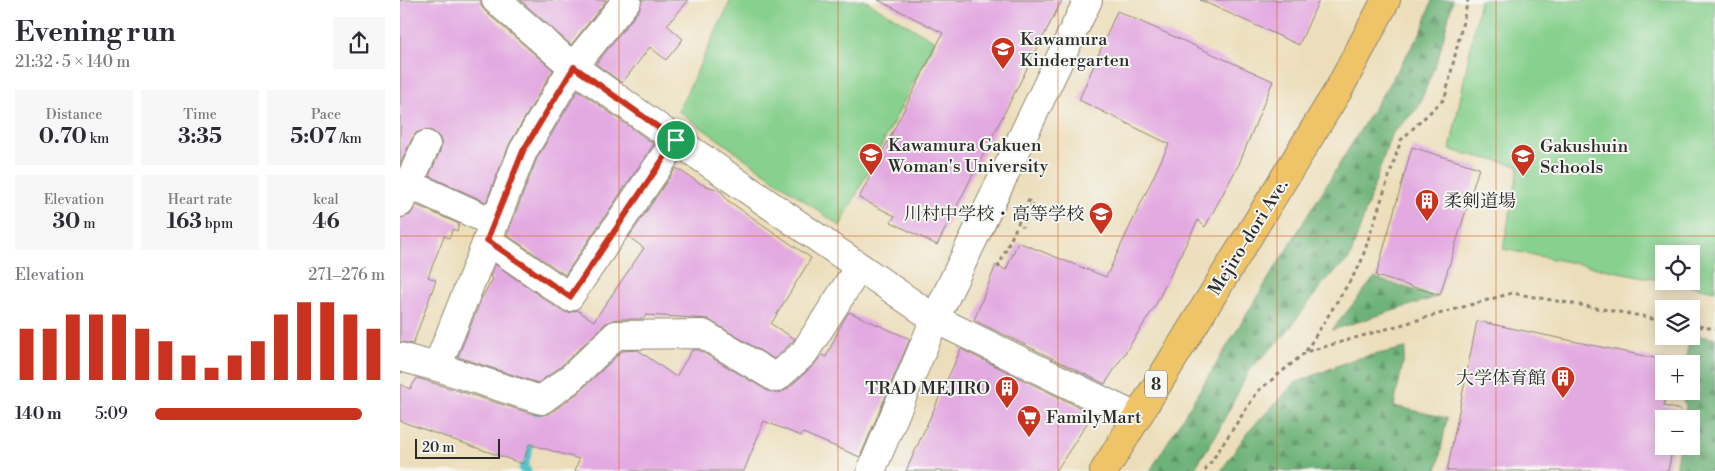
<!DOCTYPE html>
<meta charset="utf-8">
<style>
body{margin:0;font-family:"Libre Bodoni","Noto Serif JP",serif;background:#f7f7f7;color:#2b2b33;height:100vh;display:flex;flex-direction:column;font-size:19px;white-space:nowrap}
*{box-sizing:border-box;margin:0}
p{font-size:16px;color:#7c7c81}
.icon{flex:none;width:28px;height:28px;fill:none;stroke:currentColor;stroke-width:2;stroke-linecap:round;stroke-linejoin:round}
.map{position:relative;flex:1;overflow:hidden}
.panel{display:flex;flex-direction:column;background:#fff;width:400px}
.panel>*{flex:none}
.buttons{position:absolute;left:1255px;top:245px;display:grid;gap:10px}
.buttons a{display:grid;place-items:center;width:45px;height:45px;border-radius:0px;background:#fff;box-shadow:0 2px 12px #0003;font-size:25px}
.scale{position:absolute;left:15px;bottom:12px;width:85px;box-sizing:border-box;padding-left:5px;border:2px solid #2b2b2b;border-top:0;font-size:14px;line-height:18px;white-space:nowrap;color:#2b2b2b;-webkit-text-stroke:4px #f6f6f2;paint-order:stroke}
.pin{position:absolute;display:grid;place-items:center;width:42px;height:42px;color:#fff;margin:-21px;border:2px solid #fff;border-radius:50%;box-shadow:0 1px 5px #0007}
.round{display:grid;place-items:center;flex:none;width:52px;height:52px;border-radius:0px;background:#f7f7f7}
.head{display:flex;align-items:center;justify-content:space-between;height:85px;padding:0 15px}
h1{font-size:28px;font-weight:700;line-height:38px}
.stats{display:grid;grid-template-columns:repeat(3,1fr);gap:8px;height:85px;padding:5px 15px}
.stats div{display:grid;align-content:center;border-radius:0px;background:#f7f7f7;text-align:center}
.stats b{font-size:21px;font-weight:700}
.stats small{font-size:14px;font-weight:400}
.stats p{font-size:14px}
.chart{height:140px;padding:10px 15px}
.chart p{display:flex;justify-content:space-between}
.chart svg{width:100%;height:90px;margin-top:5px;stroke:#c8321e;stroke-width:6}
ul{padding:0 15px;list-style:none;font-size:16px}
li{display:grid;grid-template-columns:80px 60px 1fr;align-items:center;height:38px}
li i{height:12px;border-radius:6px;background:#c8321e}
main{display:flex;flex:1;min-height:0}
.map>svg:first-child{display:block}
.forest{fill:url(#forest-firs);stroke:#4c6e52}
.pitch{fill:#87d08d;stroke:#597e5c}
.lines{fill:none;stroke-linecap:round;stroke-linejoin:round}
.stream{stroke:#55c2ca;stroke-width:9}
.building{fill:#e3a9e1}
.minor-casing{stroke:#8c8472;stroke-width:30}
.major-casing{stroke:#8c8472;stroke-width:30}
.path{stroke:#8c8472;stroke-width:3;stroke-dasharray:4 4;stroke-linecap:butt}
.minor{stroke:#fff;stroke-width:28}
.major{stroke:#efc469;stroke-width:28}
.route-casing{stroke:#fff;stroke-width:10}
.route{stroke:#c8321e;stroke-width:6}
.grid{fill:none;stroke:#d5540f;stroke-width:1;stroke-opacity:0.55}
.labels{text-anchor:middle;stroke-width:4;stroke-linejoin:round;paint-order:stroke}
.shield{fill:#f6f6f2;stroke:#686867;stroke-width:1}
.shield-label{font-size:16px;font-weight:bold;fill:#2b2b2b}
.poi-label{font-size:18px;fill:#2b2b2b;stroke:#f6f6f2;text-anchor:start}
.street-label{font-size:18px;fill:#2b2b2b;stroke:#f6f6f2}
</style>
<main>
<section class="panel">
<div class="head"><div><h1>Evening run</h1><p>21:32 · 5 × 140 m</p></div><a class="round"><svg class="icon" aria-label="share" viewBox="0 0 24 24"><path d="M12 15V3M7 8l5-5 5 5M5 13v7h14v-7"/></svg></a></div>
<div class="stats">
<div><p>Distance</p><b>0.70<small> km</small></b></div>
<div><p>Time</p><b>3:35</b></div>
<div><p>Pace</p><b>5:07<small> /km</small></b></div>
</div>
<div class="stats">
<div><p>Elevation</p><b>30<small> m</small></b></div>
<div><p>Heart rate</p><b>163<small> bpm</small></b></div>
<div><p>kcal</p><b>46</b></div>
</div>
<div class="chart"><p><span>Elevation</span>271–276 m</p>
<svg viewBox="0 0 160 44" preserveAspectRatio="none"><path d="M5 44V19M15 44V19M25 44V12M35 44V12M45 44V12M55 44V19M65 44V25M75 44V32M85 44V38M95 44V32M105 44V25M115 44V12M125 44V6M135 44V6M145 44V12M155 44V19"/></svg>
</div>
<ul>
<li><b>140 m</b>5:09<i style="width:90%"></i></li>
</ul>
</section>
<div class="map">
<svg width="1315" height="471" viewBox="0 0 1315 471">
<defs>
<pattern id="forest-firs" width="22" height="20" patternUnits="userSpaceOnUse" patternTransform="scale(1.25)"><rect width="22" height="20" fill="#6db278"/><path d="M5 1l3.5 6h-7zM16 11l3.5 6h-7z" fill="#5a9163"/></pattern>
</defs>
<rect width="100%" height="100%" fill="#f6f6f2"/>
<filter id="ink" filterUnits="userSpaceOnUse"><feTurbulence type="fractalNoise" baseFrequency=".02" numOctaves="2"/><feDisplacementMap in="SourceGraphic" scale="10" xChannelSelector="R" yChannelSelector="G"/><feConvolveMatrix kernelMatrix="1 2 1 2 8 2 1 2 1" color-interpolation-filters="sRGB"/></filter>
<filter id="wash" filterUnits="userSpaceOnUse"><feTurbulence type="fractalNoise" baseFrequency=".0096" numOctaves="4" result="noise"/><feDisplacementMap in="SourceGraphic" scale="20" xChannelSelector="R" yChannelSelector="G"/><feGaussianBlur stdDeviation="1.12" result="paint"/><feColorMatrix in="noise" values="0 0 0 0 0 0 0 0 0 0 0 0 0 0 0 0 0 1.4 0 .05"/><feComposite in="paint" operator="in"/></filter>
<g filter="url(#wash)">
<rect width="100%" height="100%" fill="#ecdeba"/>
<g class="forest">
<polygon points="1032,0 1053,0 1039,55 1018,108 991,135 950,258 924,282 884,336 850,369 816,435 793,471 750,471 1022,30"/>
<polygon points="974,278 1037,297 932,330"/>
<polygon points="1291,335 1315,338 1315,471 1275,471 1279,446 1291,446 1291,419 1284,419 1286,405 1277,392 1291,391 1291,364 1284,364"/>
<polygon points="1006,348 994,406 1047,418 1037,471 821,471 847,433 895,383 954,359"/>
</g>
<g class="pitch">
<polygon points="331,0 464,0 535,41 440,226 278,111"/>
<polygon points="1080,0 1315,0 1315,291 1266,281 1291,281 1291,254 1264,254 1264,281 1103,249 1119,166 1050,150"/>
</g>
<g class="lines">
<polyline class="stream" points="127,471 123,469 141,401"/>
</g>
<g id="blocks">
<g class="building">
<polygon points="0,0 81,0 81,6 86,12 153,70 110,143 86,202 29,176 40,151 42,144 39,136 32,131 24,130 16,133 12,139 0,165"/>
<polygon points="120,0 207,0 171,45"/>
<polygon points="242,0 289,0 267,25 283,39 266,60 250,47 222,83 196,64 239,10"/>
<polygon points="478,0 662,0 537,245 491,222 495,216 459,198 543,33"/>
<polygon points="800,0 919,0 899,45"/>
<polygon points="717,11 873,81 839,164 805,227 798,220 754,308 705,384 574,320 596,265 606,270 618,242 706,277 769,144 679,100"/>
<polygon points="178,90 254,144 165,275 107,235 137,158"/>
<polygon points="1012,147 1079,168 1040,295 976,276"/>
<polygon points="276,168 301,184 316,189 322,192 327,200 411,258 371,324 395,339 374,359 309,320 309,319 246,315 243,319 216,319 206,323 159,368 138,383 58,357 82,297 93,279 90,277 95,264 160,310 168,313 177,310 194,321 244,248 229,237"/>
<polygon points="16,205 59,224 57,231 53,229 49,238 44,236 28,277 36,280 13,344 0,342 0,218 10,215"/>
<polygon points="449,312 510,339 460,457 403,433 401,436 364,421 344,471 175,471 179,459 129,444 123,464 0,421 0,384 10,389 17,378 136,415 144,415 150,413 178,393 222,351 238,350 276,377 292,350 299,350 368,391 378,393 386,390 414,365 422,355 426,357 441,325"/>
<polygon points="1077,321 1273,362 1272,364 1264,364 1264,391 1267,391 1264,406 1281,410 1279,419 1264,419 1264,446 1273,446 1268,471 1047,471"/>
<polygon points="561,349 693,414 656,471 506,471"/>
</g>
</g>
</g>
<g filter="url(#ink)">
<use href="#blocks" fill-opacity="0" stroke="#8c8472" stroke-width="1"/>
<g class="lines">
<defs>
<g id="minor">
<polyline points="96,0 173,67 276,140 535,319 736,417"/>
<polyline points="9,184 94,223"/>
<polyline points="0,203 26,145"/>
<polyline points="87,240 169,297 276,140"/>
<polyline points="0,357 37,367 141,400 169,380 216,335 303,334 376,378 404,353 459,267"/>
<polyline points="37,367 123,151 173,67 227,0"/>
<polyline points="471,471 535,319 688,0"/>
</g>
<polyline id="major" points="704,471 939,89 986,0"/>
</defs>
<use href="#minor" class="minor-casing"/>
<use href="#major" class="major-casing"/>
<g class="path">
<polyline points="598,268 628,201 633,203 622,227"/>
<polyline points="1291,325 1315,329"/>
<polyline points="906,351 960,265 1001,140 1045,98 1068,0"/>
<polyline points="805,471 858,391 906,352 1112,293 1264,320"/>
</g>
<use href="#minor" class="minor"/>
<use href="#major" class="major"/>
</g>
</g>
<g class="lines" filter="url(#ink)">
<defs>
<polygon id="route" points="174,67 276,140 170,297 87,240 123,151"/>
</defs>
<use href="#route" class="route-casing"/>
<use href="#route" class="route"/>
</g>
<path class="grid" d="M219,0V471M438,0V471M658,0V471M877,0V471M1096,0V471M0,236H1315"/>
<defs>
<symbol id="school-pin" viewBox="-11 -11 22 30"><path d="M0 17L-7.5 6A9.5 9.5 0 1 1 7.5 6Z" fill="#c8321e" stroke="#f6f6f2"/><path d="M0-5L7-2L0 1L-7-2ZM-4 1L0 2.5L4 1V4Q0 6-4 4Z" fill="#fff"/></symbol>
<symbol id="university-pin" viewBox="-11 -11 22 30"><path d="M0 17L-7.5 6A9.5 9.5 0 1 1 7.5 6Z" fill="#c8321e" stroke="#f6f6f2"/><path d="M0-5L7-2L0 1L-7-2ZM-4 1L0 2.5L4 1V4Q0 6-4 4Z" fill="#fff"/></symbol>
<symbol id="building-pin" viewBox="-11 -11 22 30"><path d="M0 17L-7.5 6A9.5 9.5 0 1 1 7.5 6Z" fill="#c8321e" stroke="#f6f6f2"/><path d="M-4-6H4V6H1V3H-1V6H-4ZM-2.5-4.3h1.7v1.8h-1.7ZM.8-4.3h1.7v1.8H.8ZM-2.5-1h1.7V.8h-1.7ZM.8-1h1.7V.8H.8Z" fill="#fff"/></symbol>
<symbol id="supermarket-pin" viewBox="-11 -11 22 30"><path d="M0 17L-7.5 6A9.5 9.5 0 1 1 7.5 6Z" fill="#c8321e" stroke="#f6f6f2"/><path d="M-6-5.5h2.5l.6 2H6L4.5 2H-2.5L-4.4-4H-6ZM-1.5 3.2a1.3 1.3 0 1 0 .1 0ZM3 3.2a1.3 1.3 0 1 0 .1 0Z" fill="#fff"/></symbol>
</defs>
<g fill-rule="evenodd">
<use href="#school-pin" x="589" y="35" width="28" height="38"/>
<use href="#university-pin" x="457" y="141" width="28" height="38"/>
<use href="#university-pin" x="1109" y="142" width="28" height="38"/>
<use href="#building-pin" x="1013" y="187" width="28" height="38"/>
<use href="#school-pin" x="687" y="200" width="28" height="38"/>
<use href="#building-pin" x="1149" y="364" width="28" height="38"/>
<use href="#building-pin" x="593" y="374" width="28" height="38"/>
<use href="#supermarket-pin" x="615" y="403" width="28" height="38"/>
</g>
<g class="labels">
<rect class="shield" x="745" y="370.5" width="22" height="27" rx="4"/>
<g class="shield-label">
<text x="756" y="390">8</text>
</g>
<g class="poi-label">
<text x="620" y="45">Kawamura<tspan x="620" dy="21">Kindergarten</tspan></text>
<text x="488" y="151">Kawamura Gakuen<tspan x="488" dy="21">Woman's University</tspan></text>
<text x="1140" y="152">Gakushuin<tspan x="1140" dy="21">Schools</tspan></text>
<text x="1044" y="207">柔剣道場</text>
<text x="684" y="220" text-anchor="end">川村中学校・高等学校</text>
<text x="1146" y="384" text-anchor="end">大学体育館</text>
<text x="590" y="394" text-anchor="end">TRAD MEJIRO</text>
<text x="646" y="423">FamilyMart</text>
</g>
<g class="street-label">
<text transform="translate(848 237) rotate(-58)" y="6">Mejiro-dori Ave.</text>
</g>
</g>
</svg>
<div class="buttons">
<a><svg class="icon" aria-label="locate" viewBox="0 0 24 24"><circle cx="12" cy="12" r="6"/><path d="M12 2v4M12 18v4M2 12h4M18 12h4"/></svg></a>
<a><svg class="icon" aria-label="layers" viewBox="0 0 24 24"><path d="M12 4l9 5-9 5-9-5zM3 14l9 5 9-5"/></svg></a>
<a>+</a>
<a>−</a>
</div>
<div class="scale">20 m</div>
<div class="pin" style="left:276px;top:140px;background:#1e9e55"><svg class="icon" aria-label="arrive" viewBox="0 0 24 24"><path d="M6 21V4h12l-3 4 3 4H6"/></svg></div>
</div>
</main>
